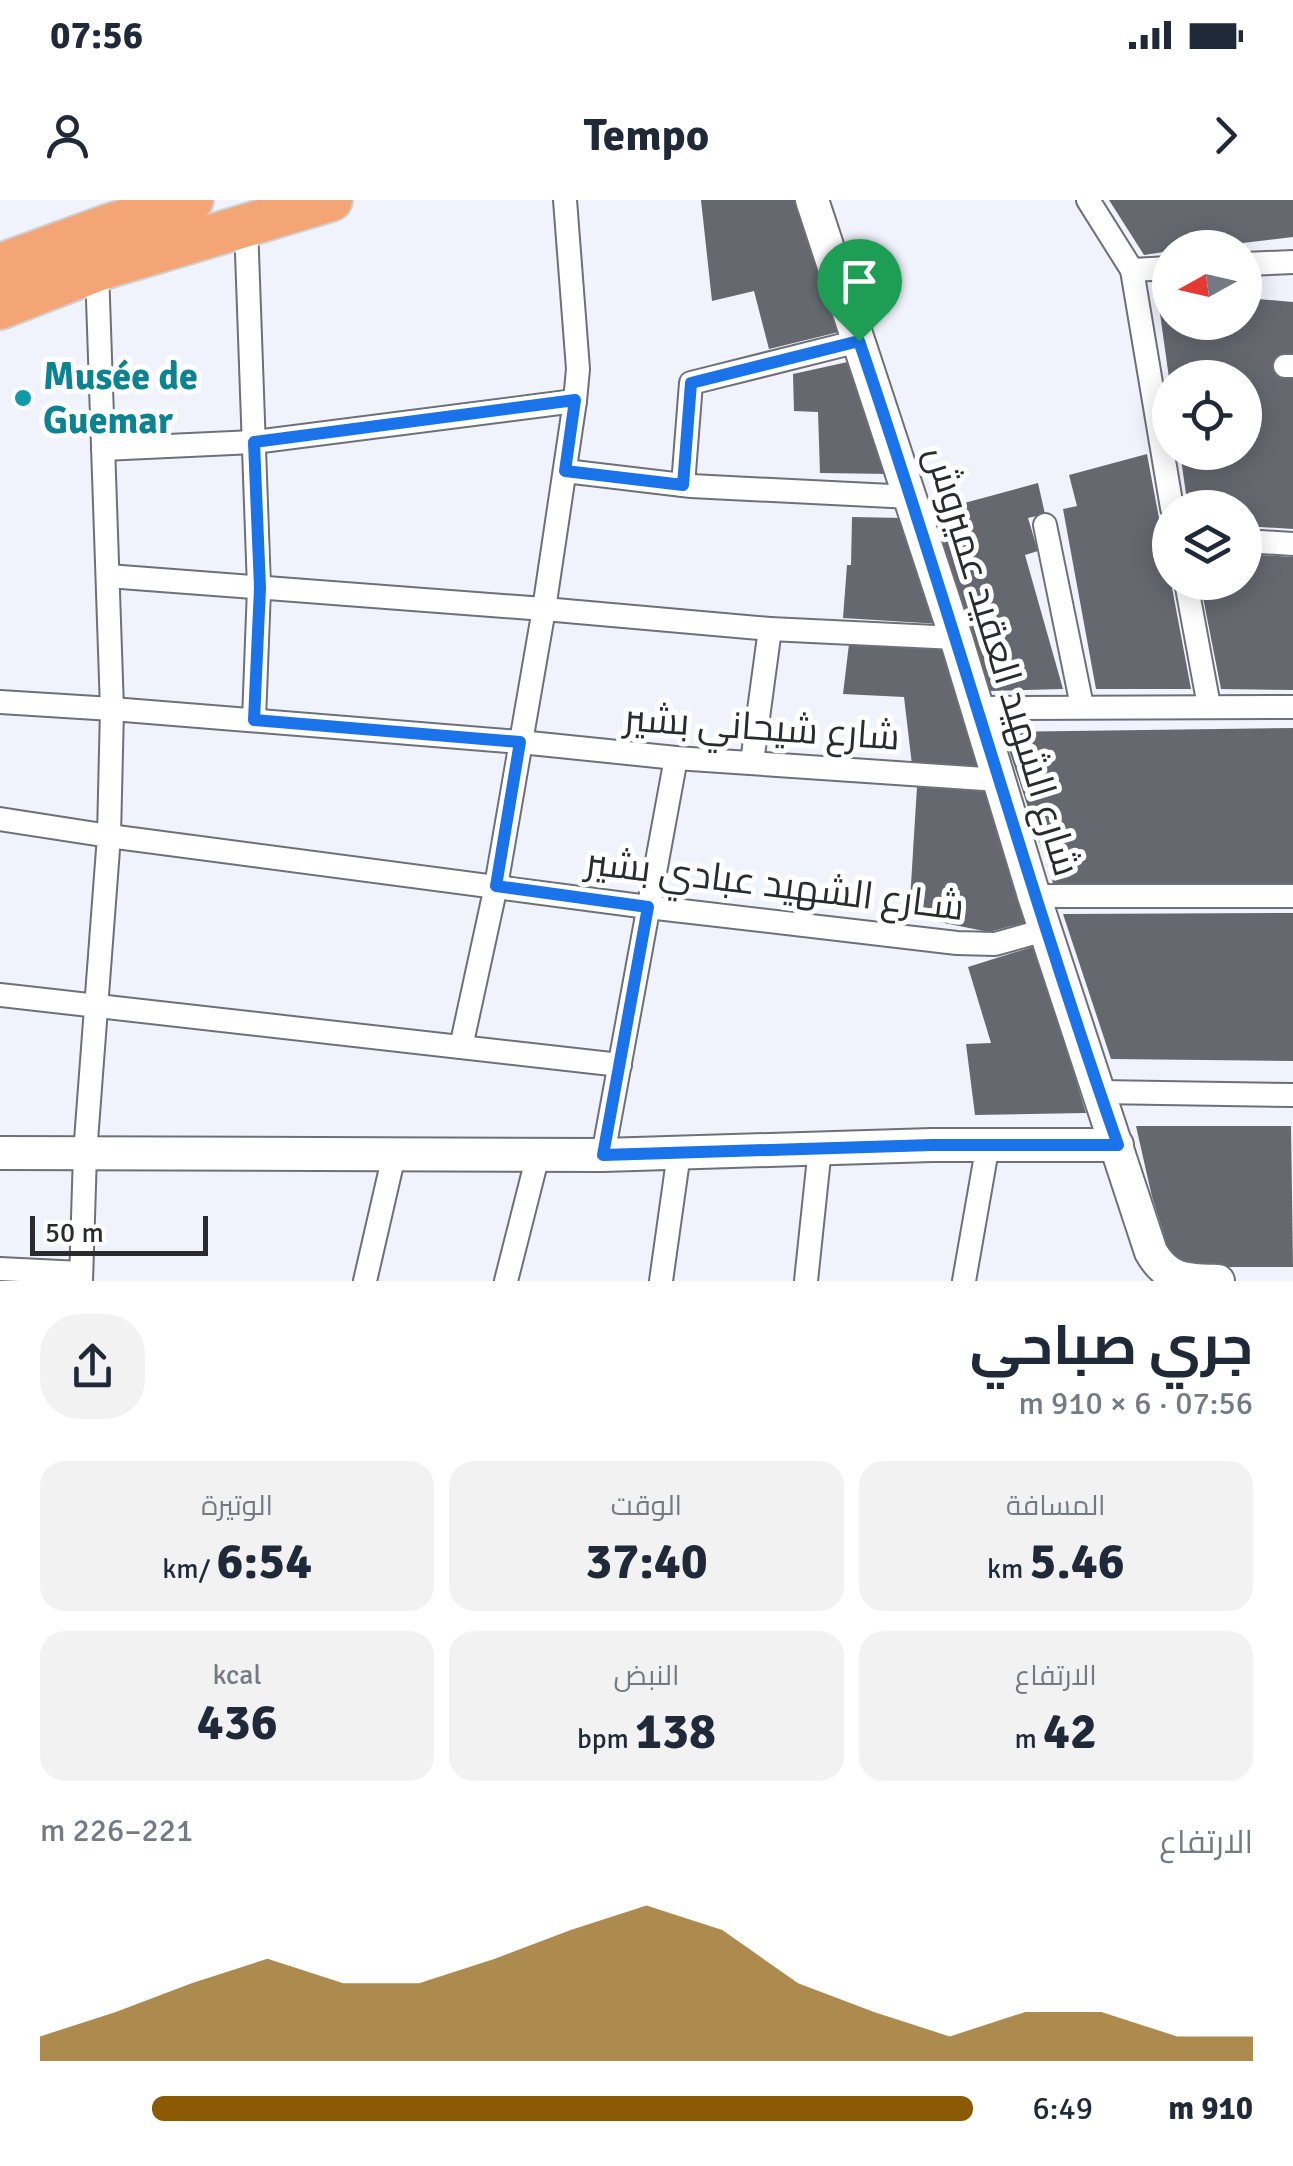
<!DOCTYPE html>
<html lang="ar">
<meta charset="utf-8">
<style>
body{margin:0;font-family:Signika,Cairo,sans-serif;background:#f2f2f3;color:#1f2937;direction:rtl;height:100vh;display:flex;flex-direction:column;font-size:38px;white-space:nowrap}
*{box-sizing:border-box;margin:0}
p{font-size:32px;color:#747a83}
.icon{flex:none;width:55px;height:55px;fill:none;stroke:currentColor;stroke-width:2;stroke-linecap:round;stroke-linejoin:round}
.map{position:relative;height:1081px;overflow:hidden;direction:ltr}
.sheet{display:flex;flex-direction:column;background:#fff;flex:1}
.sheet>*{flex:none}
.needle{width:65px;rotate:262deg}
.fabs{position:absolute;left:1152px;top:30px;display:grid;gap:20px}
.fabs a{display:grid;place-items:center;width:110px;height:110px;border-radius:50%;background:#fff;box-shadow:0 5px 25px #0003;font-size:50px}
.scale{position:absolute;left:30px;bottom:25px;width:178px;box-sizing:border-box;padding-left:10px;border:5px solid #2a2b2e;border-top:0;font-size:28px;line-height:35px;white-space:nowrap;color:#2a2b2e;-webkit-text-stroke:8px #fff;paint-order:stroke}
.pin{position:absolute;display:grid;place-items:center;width:85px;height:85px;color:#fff;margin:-102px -42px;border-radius:50% 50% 50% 0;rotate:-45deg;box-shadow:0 0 10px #0007}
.pin .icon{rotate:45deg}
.round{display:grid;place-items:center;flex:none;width:105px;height:105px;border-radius:40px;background:#f2f2f3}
.overview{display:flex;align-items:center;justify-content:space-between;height:170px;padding:0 40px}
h1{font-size:55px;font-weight:700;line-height:75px}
.metrics{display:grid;grid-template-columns:repeat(3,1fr);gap:15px;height:170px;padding:10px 40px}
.metrics div{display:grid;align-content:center;border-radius:25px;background:#f2f2f3;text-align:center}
.metrics b{font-size:50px;font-weight:700}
.metrics small{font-size:28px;font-weight:400}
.metrics p{font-size:28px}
.chart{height:280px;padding:20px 40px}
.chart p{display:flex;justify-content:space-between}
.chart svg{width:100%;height:180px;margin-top:10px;fill:#8b5a03;opacity:.7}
ul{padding:0 40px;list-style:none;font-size:32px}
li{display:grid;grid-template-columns:160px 120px 1fr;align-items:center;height:75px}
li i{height:25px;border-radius:12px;background:#8b5a03}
.status{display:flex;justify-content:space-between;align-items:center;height:70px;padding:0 50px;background:#fff;direction:ltr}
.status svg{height:28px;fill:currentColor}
header{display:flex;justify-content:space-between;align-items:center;height:130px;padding:0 40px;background:#fff;font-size:45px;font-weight:700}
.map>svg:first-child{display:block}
.building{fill:#666870}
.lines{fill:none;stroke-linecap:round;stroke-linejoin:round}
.street-casing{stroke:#6e7078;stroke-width:26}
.secondary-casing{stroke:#6e7078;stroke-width:36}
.highway-casing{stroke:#d0d0d1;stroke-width:46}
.street{stroke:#fff;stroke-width:22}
.secondary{stroke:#fff;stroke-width:32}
.highway{stroke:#f4a576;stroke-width:42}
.route-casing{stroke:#fff;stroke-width:20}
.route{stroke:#1a73e8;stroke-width:12}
.culture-dot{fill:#0f9aa8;stroke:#fff;stroke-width:4}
.labels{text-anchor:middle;stroke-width:10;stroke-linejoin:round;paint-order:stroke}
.culture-label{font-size:38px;font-weight:bold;fill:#0d838f;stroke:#fff;text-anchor:start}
.street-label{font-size:38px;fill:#2a2b2e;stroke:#fff}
</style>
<div class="status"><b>07:56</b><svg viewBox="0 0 49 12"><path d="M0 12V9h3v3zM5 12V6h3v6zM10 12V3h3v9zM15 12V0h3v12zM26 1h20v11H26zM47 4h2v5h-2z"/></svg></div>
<header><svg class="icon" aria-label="forward" viewBox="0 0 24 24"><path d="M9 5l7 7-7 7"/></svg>Tempo<svg class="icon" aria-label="person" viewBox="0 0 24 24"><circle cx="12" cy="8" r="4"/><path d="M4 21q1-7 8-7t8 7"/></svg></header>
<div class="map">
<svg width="1293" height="1081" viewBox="0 0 1293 1081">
<rect width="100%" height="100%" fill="#f1f3fc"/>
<g class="building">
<polygon points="701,0 801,0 843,131 769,149 754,91 712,101"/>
<polygon points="1109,0 1293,0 1293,37 1201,48 1170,48 1170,51 1144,55"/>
<polygon points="1157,92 1170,93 1170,122 1245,122 1245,98 1293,102 1293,156 1280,155 1279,175 1293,176 1293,329 1245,326 1245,308 1188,308 1180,252 1245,252 1245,178 1169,178"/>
<polygon points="852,161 890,274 820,273 818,212 794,211 793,174"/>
<polygon points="1147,254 1191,489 1096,489 1063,309 1077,306 1069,275"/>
<polygon points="1038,283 1045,314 1028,318 1038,351 1025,355 1063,489 990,491 931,312"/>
<polygon points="852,317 905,318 940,424 843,418 847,365 851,365"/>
<polygon points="1245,354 1293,357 1293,490 1221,489 1200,382 1245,382"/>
<polygon points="849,444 949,450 985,571 912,565 904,497 843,494"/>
<polygon points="1293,528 1293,684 1055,689 1003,532"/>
<polygon points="917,587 991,592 1026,722 989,732 909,716"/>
<polygon points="1293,713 1293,861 1111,859 1063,714"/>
<polygon points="1035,746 1086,913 975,915 966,844 991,843 968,767"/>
<polygon points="1136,926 1291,926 1293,1067 1174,1067 1152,997"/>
</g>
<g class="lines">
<defs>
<g id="street">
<polyline points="1088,0 1132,70 1172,308"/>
<polyline points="246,25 259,388 254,520"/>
<polyline points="1245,64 1293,62"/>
<polyline points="1132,70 1170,68"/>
<polyline points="1285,166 1293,166"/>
<polyline points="103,249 254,242 575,201"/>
<polyline points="565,271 691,286 911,297"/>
<polyline points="683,285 691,183 859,141"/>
<polyline points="1045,325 1082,506"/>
<polyline points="1245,341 1293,344"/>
<polyline points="108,376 544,409 770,429 956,438"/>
<polyline points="1186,382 1209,506"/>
<polyline points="0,502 112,509 97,70"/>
<polyline points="977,508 1293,507"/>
<polyline points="752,562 770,429"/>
<polyline points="0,619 109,636 648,707 957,743 995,744 1045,730"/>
<polyline points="1034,696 1293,696"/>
<polyline points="0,795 620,865"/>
<polyline points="461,847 496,686 544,409 575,201 578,169 565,0"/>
<polyline points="1099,892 1293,895"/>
<polyline points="603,955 676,558"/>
<polyline points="0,1069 81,1073"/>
<polyline points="81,1081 85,954 109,636 112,509 520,542 676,558 999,580"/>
<polyline points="365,1081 394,955"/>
<polyline points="506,1081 538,955"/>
<polyline points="661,1081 679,953"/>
<polyline points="806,1081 820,948"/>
<polyline points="964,1081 988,944"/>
</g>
<g id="secondary">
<path d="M812,0L956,438L1034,696L1151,1052C1168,1081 1186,1080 1218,1081"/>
<polyline points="0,953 603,955 932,945 1117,945"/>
</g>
<g id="highway">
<polyline points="0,65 107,26 192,0"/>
<polyline points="0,108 97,70 331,0"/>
</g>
</defs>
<use href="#street" class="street-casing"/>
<use href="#secondary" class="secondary-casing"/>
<use href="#highway" class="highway-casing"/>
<use href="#street" class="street"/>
<use href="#secondary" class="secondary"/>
<use href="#highway" class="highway"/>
</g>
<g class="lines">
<defs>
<path id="route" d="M859,141C950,407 1025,679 1118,945H932L603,955L648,707L496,686L520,542L254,520L260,388L254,242L575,200L565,271L683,285L691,183Z"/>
</defs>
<use href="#route" class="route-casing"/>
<use href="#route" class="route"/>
</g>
<circle class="culture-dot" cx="23" cy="198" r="10"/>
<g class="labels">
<g class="culture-label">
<text x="43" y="189">Musée de<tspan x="43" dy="44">Guemar</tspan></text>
</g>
<g class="street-label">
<text transform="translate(1003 461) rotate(73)" y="13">شارع الشهيد العقيد عميروش</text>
<text transform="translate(762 527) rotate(4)" y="13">شارع شيحاني بشير</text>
<text transform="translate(775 684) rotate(7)" y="13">شـارع الشهيد عبادي بشير</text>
</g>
</g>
</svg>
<div class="fabs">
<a><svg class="needle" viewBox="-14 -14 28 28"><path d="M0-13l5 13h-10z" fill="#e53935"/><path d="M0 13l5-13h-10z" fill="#747a83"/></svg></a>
<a><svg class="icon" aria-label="locate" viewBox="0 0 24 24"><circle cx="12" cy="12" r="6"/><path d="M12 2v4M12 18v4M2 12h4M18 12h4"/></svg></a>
<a><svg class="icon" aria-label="layers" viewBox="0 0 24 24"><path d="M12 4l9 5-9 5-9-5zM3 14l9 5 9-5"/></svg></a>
</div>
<div class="scale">50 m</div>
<div class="pin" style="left:859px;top:141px;background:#1e9e55"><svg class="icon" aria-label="arrive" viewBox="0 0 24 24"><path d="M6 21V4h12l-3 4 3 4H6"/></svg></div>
</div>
<section class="sheet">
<div class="overview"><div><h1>جري صباحي</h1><p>07:56 · 6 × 910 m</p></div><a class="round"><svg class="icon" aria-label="share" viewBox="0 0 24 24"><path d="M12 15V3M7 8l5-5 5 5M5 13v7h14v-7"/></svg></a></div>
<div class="metrics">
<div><p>المسافة</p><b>5.46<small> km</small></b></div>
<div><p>الوقت</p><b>37:40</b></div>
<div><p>الوتيرة</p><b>6:54<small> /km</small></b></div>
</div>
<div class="metrics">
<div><p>الارتفاع</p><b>42<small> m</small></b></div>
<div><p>النبض</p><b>138<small> bpm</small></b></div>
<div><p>kcal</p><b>436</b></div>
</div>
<div class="chart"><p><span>الارتفاع</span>221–226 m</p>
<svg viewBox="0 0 160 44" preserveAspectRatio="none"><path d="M0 44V38L10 32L20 25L30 19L40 25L50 25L60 19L70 12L80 6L90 12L100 25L110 32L120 38L130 32L140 32L150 38L160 38V44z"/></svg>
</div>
<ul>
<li><b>910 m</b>6:49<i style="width:88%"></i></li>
</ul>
</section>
